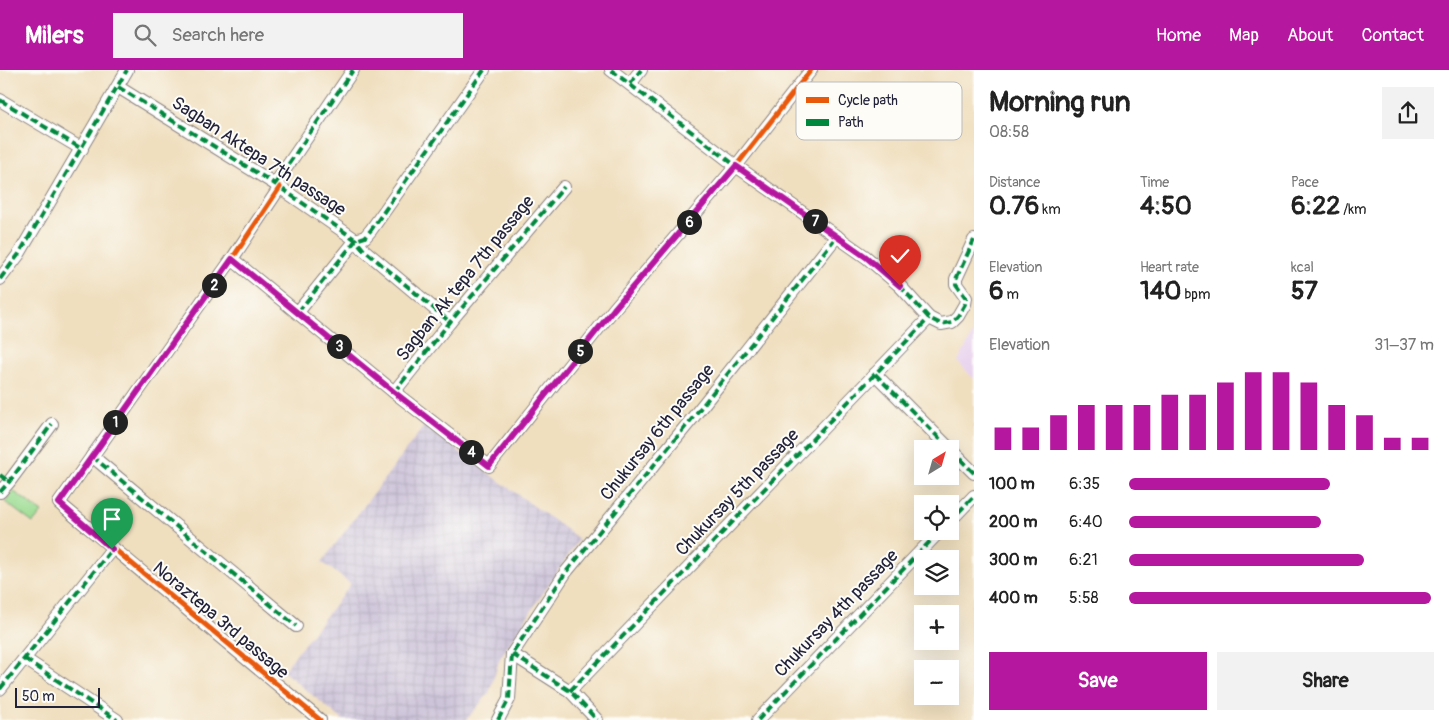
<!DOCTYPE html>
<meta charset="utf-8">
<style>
body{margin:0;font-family:Pangolin,sans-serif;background:#f2f2f2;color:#222;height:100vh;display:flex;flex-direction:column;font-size:19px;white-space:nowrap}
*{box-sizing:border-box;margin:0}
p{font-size:16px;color:#767676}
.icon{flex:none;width:28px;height:28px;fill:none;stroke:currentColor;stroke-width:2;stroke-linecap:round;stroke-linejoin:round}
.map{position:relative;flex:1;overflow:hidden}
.panel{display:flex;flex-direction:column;background:#fff;width:475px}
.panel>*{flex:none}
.needle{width:32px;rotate:37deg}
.controls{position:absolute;left:914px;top:370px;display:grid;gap:10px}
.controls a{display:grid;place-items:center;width:45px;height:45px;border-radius:0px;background:#fff;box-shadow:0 5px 20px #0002;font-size:25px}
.scale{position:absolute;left:15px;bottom:12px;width:85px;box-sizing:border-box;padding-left:5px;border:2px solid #22223b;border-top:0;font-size:14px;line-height:18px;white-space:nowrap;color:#22223b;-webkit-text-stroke:4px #fdfcf7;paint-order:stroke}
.pin{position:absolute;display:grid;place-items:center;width:42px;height:42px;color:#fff;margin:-51px -21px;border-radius:50% 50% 50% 0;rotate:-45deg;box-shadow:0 0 5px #0007}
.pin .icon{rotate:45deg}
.km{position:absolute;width:25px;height:25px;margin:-12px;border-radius:50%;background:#222;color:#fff;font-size:14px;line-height:25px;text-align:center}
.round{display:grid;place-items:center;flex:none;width:52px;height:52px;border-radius:0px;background:#f2f2f2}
.headline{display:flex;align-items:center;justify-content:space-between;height:85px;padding:0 15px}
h1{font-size:28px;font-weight:700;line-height:38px}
.figures{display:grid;grid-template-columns:repeat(3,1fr);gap:8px;height:85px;padding:5px 15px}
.figures div{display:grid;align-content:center}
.figures b{font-size:25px;font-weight:700}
.figures small{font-size:14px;font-weight:400}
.figures p{font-size:14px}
.chart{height:140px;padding:10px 15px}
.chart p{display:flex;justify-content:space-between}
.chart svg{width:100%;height:90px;margin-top:5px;stroke:#b5179e;stroke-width:6}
.action{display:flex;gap:10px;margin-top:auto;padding:10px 15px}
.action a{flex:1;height:58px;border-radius:0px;background:#b5179e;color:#fff;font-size:20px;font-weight:700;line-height:58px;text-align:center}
.action a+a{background:#f2f2f2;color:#222}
ul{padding:0 15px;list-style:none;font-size:16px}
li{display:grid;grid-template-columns:80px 60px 1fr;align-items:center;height:38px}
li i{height:12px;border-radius:6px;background:#b5179e}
header{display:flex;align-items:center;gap:30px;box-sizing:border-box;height:70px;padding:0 25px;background:#b5179e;color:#fff}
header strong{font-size:24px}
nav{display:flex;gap:28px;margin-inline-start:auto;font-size:18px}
.search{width:350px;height:45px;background:#f2f2f2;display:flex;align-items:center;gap:12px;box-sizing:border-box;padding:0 18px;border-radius:0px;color:#767676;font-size:19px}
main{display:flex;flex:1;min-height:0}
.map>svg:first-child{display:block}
.built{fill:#e8d2ee}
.industrial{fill:url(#industrial-grid)}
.pitch{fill:#9bdb91;stroke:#5e7e66}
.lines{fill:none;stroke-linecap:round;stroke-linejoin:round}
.street-casing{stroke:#89807d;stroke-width:14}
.street{stroke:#fff;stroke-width:12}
.quiet{stroke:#00873e;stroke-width:4;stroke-dasharray:8 4;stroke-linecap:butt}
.cycleway-casing{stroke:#fdfcf7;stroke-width:8}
.cycleway{stroke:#e8590c;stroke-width:5}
.route-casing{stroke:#fff;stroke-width:10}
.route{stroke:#b5179e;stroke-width:6}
.labels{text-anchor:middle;stroke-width:4;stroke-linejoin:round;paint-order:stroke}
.street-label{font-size:18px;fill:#22223b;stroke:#fdfcf7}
.key{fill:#fdfcf7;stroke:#bbbbbf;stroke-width:1}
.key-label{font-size:14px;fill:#22223b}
</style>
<header>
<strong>Milers</strong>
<div class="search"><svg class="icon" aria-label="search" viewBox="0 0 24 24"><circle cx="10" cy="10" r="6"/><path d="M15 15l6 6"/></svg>Search here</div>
<nav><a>Home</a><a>Map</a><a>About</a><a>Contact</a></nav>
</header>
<main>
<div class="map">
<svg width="974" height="650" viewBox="0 0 974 650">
<defs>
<pattern id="industrial-grid" width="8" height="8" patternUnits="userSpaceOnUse" patternTransform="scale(1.25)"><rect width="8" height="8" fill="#c9bfd7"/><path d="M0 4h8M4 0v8" fill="none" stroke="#aca4b9"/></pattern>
</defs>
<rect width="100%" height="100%" fill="#fdfcf7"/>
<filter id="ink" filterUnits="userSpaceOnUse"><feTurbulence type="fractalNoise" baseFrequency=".02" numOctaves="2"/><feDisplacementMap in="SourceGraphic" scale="10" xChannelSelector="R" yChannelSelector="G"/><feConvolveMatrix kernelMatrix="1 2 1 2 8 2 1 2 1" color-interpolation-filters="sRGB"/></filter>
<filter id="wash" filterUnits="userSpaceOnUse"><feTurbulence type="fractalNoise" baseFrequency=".0096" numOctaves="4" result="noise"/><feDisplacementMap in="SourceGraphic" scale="20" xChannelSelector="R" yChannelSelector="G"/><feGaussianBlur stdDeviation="1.12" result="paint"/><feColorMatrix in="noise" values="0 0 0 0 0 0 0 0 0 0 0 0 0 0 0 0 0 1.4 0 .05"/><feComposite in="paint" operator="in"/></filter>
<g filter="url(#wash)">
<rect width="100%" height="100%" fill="#f0dfbf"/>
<polygon class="built" points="974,262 974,309 958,292"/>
<polygon class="industrial" points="424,356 579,469 500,588 489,623 466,650 343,650 283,601 351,514 322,492"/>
<polygon class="pitch" points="13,421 42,442 33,453 5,432"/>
</g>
<g filter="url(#ink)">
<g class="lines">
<defs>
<g id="street">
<polyline points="611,0 736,96 866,187 900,216 929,248 941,254 952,252 958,246 965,234 966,228 956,214 956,209 974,170"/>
<polyline points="630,14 641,0"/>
<polyline points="118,17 275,114 356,170 363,179 450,252"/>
<polyline points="0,30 82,79"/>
<polyline points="275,114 353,0"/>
<polyline points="280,117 232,189 59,433 320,650"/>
<polyline points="232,189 394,322 489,396 614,239 736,96 811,0"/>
<polyline points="0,209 19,184 127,0"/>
<polyline points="298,242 356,170 365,167 371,160 484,0"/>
<polyline points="875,304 974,403"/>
<polyline points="394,322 450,252 564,117"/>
<polyline points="92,386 296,556"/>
<polyline points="0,422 9,412 52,354"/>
<polyline points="950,451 974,426"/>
<polyline points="512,584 570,621 597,650"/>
<polyline points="25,589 117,650"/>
<polyline points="0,619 112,479"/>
<polyline points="570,621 929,248"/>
<polyline points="498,650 509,629 512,584 566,502 691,350 837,166"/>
<polyline points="758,650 940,461"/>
</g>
</defs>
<use href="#street" class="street-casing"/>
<use href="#street" class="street"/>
<g class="quiet">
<polyline points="611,0 736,96 866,187 900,216 929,248 941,254 952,252 958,246 965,234 966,228 956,214 956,209 974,170"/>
<polyline points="630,14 641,0"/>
<polyline points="118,17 275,114 356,170 363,179 450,252"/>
<polyline points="0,30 82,79"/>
<polyline points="275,114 353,0"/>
<polyline points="0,209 19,184 127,0"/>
<polyline points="298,242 356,170 365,167 371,160 484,0"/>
<polyline points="875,304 974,403"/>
<polyline points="394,322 450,252 564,117"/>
<polyline points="92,386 296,556"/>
<polyline points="0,405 9,412"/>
<polyline points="0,422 9,412 52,354"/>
<polyline points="950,451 974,426"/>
<polyline points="512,584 570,621 597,650"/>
<polyline points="25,589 117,650"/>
<polyline points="0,619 112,479"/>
<polyline points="570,621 929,248"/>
<polyline points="498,650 509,629 512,584 566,502 691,350 837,166"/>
<polyline points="758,650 940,461"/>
</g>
<defs>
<g id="cycleway">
<polyline points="280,117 232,189 59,433 320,650"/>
<polyline points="232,189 394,322 489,396 614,239 736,96 811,0"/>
</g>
</defs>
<use href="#cycleway" class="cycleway-casing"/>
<use href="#cycleway" class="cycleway"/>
</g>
</g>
<g class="lines" filter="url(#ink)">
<defs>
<polyline id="route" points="112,479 59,433 232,189 394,322 489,396 614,239 736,96 866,187 900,216"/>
</defs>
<use href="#route" class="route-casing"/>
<use href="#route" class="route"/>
</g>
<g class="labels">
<g class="street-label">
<text transform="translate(259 86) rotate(33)" y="6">Sagban Aktepa 7th passage</text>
<text transform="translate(465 208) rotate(-51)" y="6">Sagban Ak tepa 7th passage</text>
<text transform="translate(657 362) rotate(-51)" y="6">Chukursay 6th passage</text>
<text transform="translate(737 422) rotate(-46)" y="6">Chukursay 5th passage</text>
<text transform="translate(836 543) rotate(-46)" y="6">Chukursay 4th passage</text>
<text transform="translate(221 550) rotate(40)" y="6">Noraztepa 3rd passage</text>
</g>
</g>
<rect x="796" y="12" width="166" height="58" rx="8" class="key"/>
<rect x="806" y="27" width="23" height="6" fill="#e8590c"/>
<rect x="806" y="49" width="23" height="7" fill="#00873e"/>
<g class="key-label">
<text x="838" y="35">Cycle path</text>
<text x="838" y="57">Path</text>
</g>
</svg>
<div class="controls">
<a><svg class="needle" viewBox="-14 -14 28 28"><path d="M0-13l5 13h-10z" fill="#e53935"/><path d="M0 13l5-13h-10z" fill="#767676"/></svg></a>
<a><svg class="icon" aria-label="locate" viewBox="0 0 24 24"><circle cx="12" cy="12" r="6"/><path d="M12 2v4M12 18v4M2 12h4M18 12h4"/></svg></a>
<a><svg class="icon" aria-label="layers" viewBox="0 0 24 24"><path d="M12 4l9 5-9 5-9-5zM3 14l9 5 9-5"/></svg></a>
<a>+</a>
<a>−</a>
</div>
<div class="scale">50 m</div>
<div class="pin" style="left:112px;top:479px;background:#1e9e55"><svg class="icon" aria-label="arrive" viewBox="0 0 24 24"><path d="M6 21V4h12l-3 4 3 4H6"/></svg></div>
<div class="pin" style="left:900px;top:216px;background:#d93025"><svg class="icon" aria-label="check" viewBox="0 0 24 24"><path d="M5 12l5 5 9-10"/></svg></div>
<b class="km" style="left:115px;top:352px">1</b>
<b class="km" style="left:214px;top:215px">2</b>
<b class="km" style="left:339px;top:276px">3</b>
<b class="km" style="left:471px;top:382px">4</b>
<b class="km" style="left:580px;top:281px">5</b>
<b class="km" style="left:689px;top:152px">6</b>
<b class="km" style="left:815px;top:151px">7</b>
</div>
<section class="panel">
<div class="headline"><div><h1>Morning run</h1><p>08:58</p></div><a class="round"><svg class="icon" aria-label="share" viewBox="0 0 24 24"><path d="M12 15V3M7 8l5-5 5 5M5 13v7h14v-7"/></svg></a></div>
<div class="figures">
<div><p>Distance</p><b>0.76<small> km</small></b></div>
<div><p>Time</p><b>4:50</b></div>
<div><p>Pace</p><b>6:22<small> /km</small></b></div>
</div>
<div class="figures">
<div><p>Elevation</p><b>6<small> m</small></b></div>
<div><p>Heart rate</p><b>140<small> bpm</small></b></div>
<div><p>kcal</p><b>57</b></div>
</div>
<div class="chart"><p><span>Elevation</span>31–37 m</p>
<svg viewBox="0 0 160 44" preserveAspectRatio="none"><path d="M5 44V33M15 44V33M25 44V27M35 44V22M45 44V22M55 44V22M65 44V17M75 44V17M85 44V11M95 44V6M105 44V6M115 44V11M125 44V22M135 44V27M145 44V38M155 44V38"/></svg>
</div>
<ul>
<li><b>100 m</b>6:35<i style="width:66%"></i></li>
<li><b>200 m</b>6:40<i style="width:63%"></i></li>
<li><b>300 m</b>6:21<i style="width:77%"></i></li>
<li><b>400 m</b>5:58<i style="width:99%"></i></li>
</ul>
<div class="action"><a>Save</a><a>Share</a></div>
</section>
</main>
